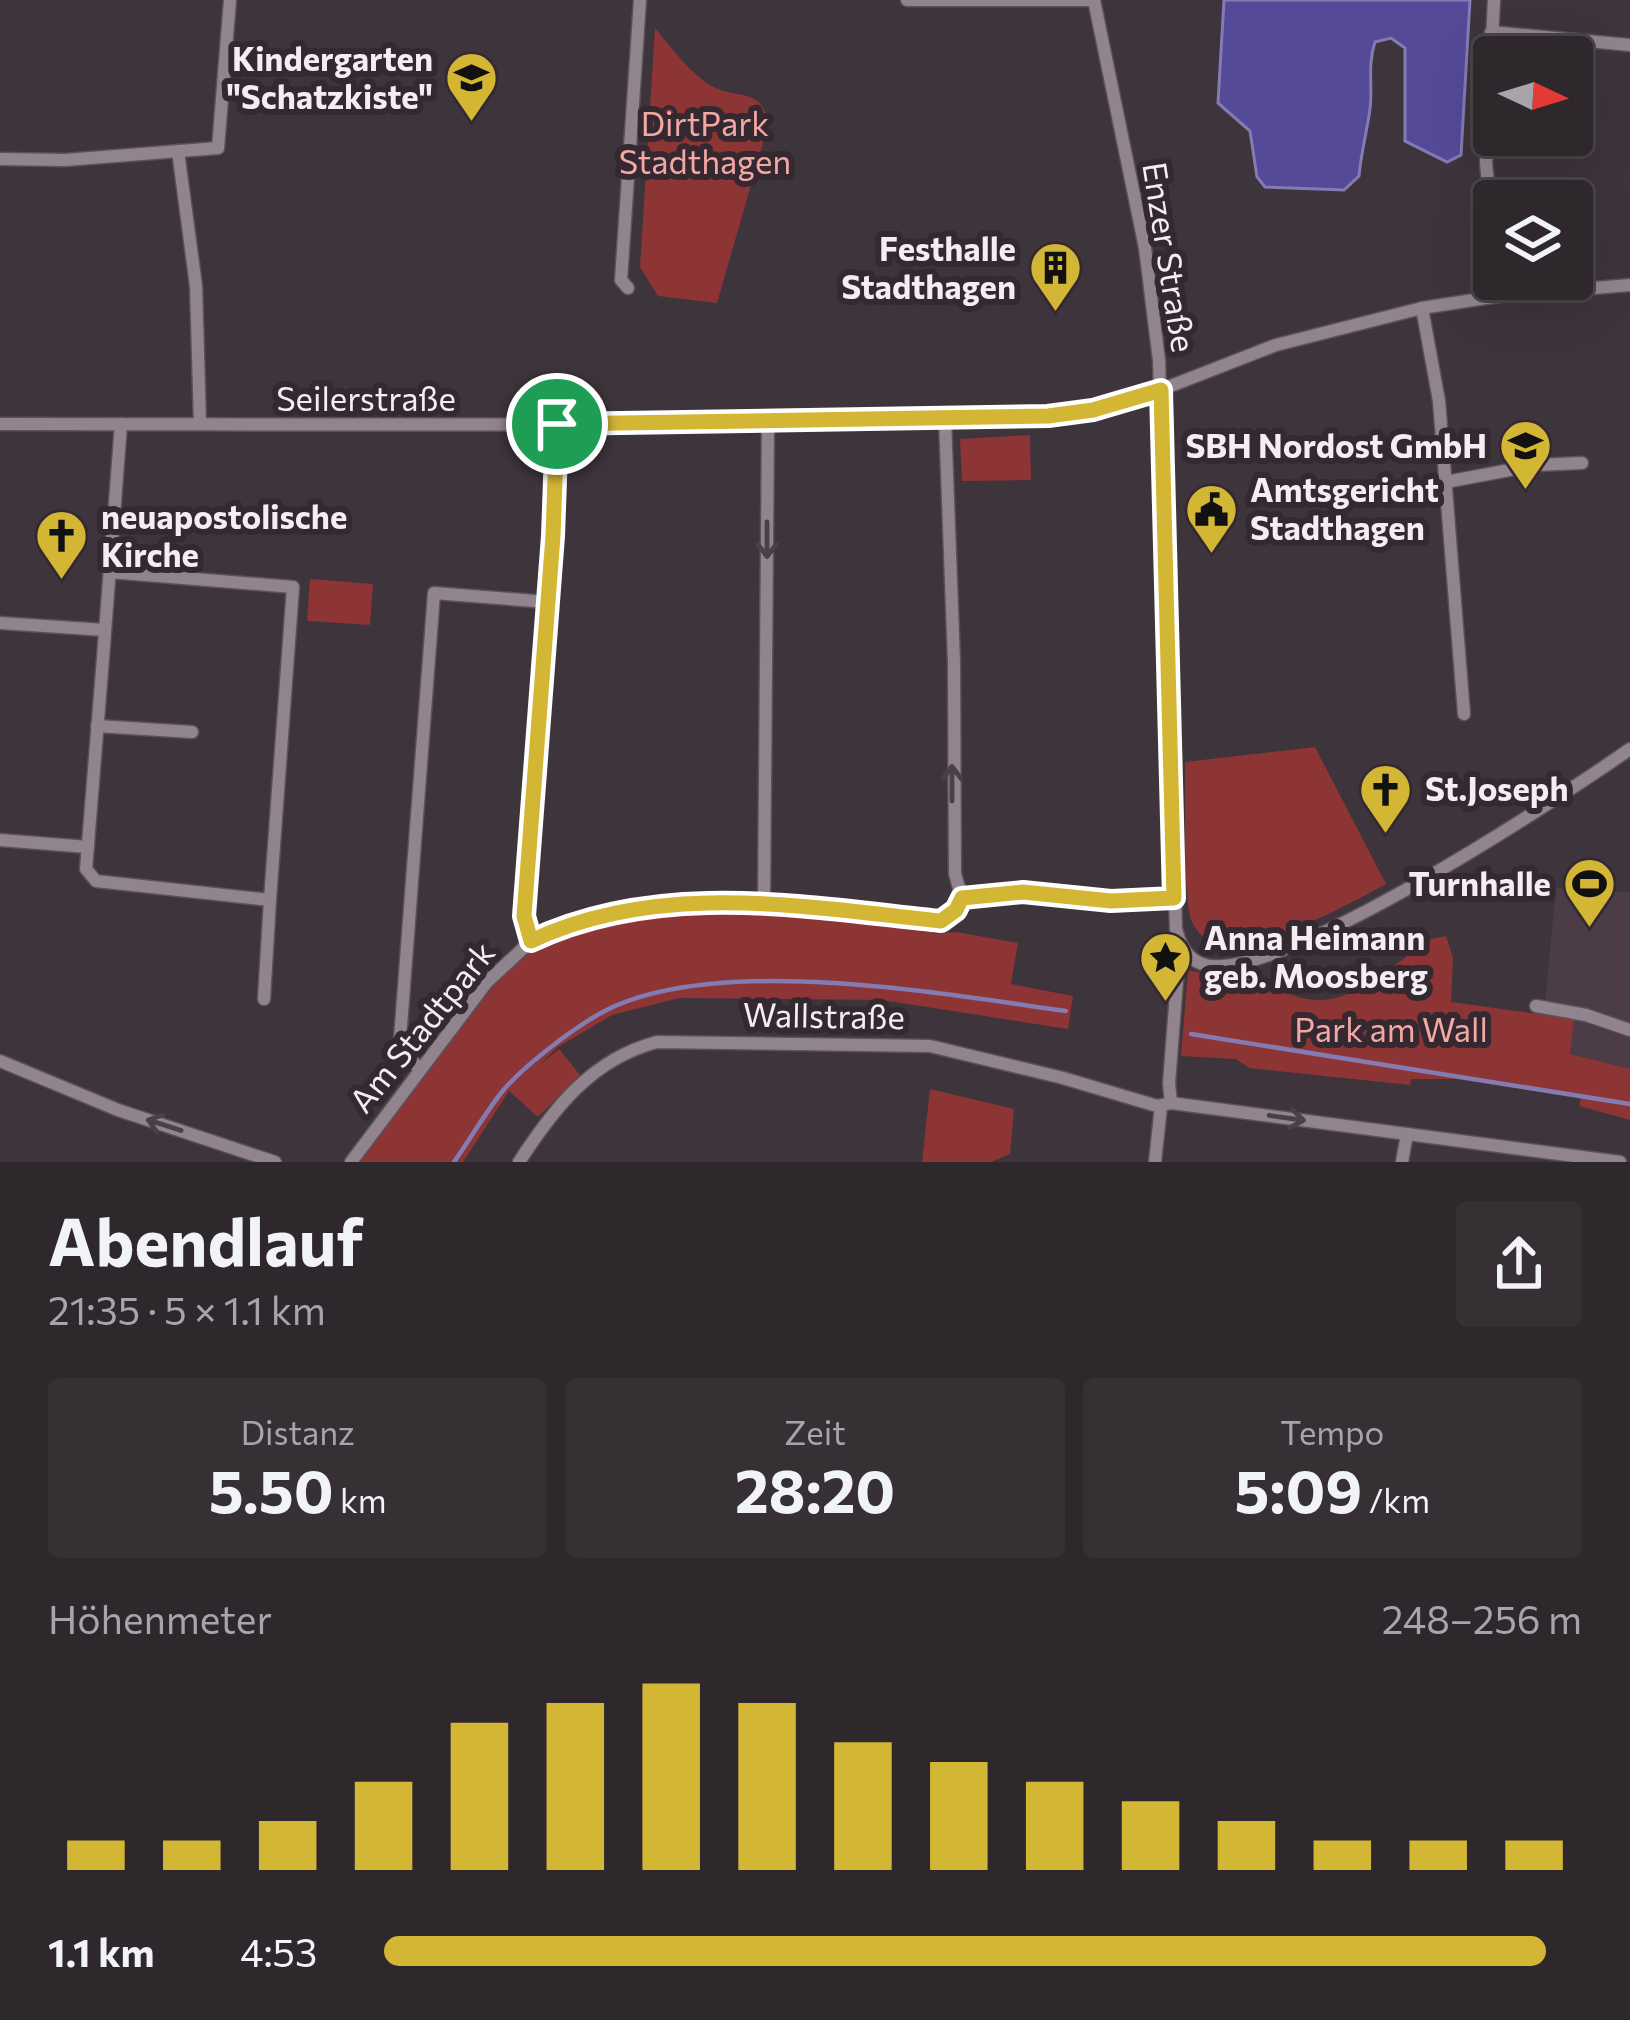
<!DOCTYPE html>
<html lang="de">
<meta charset="utf-8">
<style>
body{margin:0;font-family:Commissioner,sans-serif;background:#362f34;color:#f1f3f6;height:100vh;display:flex;flex-direction:column;font-size:45px;white-space:nowrap}
*{box-sizing:border-box;margin:0}
p{font-size:39px;color:#a7a5a9}
.icon{flex:none;width:66px;height:66px;fill:none;stroke:currentColor;stroke-width:2;stroke-linecap:round;stroke-linejoin:round}
.map{position:relative;height:1162px;overflow:hidden}
.drawer{display:flex;flex-direction:column;background:#2e272c;flex:1}
.drawer>*{flex:none}
.needle{width:78px;rotate:94deg}
.controls{position:absolute;left:1473px;top:36px;display:grid;gap:24px}
.controls a{display:grid;place-items:center;width:120px;height:120px;border-radius:12px;background:#2e272c;box-shadow:0 12px 48px #0002,0 0 0 3px #494448;font-size:60px}
.pin{position:absolute;display:grid;place-items:center;width:102px;height:102px;color:#fff;margin:-51px;border:6px solid #fff;border-radius:50%;box-shadow:0 3px 12px #0007}
.round{display:grid;place-items:center;flex:none;width:126px;height:126px;border-radius:12px;background:#362f34}
.overview{display:flex;align-items:center;justify-content:space-between;height:204px;padding:0 48px}
h1{font-size:66px;font-weight:700;line-height:90px}
.metrics{display:grid;grid-template-columns:repeat(3,1fr);gap:18px;height:204px;padding:12px 48px}
.metrics div{display:grid;align-content:center;border-radius:12px;background:#362f34;text-align:center}
.metrics b{font-size:60px;font-weight:700}
.metrics small{font-size:33px;font-weight:400}
.metrics p{font-size:33px}
.chart{height:336px;padding:24px 48px}
.chart p{display:flex;justify-content:space-between}
.chart svg{width:100%;height:216px;margin-top:12px;stroke:#d4b635;stroke-width:6}
ul{padding:0 48px;list-style:none;font-size:39px}
li{display:grid;grid-template-columns:192px 144px 1fr;align-items:center;height:90px}
li i{height:30px;border-radius:15px;background:#d4b635}
.map>svg:first-child{display:block}
.built{fill:#4c3c48}
.green{fill:#8d3435}
.water{fill:#544a98;stroke:#847bb3;stroke-width:3}
.lines{fill:none;stroke-linecap:round;stroke-linejoin:round}
.stream{stroke:#847bb3;stroke-width:4.5}
.street-casing{stroke:#5b5258;stroke-width:15}
.street{stroke:#91848e;stroke-width:12}
.oneway{stroke:#4b4048}
.route-casing{stroke:#fff;stroke-width:24}
.route{stroke:#d4b635;stroke-width:15}
.labels{text-anchor:middle;stroke-width:12;stroke-linejoin:round;paint-order:stroke}
.poi-label{font-size:33px;font-weight:bold;fill:#f4edf2;stroke:#342931;text-anchor:end}
.park-label{font-size:33px;fill:#f4a7a3;stroke:#342931}
.street-label{font-size:33px;fill:#f4edf2;stroke:#342931}
</style>
<div class="map">
<svg width="1630" height="1162" viewBox="0 0 1630 1162">
<rect width="100%" height="100%" fill="#3e343b"/>
<polygon class="built" points="1556,888 1630,892 1630,1069 1569,1054 1575,1008 1545,1002"/>
<g class="green">
<path d="M655,28C670,46 690,73 710,85C736,101 764,85 768,126L717,303L658,296L640,267Z"/>
<polygon points="1030,435 1031,480 962,481 960,439"/>
<polygon points="310,579 373,584 370,625 307,621"/>
<path d="M1315,747L1386,884C1352,903 1258,953 1220,946C1208,944 1197,932 1192,922C1182,899 1186,794 1185,762Z"/>
<polygon points="733,908 932,929 932,934 956,932 1018,943 1011,984 1073,996 1068,1029 882,1000 680,998 612,1015 558,1047 536,1068 559,1049 580,1075 538,1117 509,1091 463,1162 358,1162 499,979 531,948 616,922"/>
<path d="M1446,936L1453,958L1451,1002L1574,1019L1570,1054L1630,1069V1120L1579,1106L1581,1098L1456,1079H1411L1410,1085L1249,1068L1236,1059L1181,1056L1188,970L1221,977L1257,970C1324,1035 1370,981 1431,939Z"/>
<polygon points="930,1089 1014,1109 1010,1154 991,1162 922,1162"/>
</g>
<path class="water" d="M1224,0H1470L1461,155L1447,162L1405,141V48L1391,38L1375,42C1367,66 1373,86 1370,109C1367,131 1361,153 1359,176L1344,190L1265,187L1257,177L1250,131L1218,103Z"/>
<g class="lines">
<g class="stream">
<polyline points="1191,1034 1630,1104"/>
<path d="M454,1162C470,1139 484,1115 501,1093C522,1067 572,1029 601,1013C713,952 942,994 1066,1011"/>
</g>
<defs>
<g id="street">
<path d="M907,0H1094L1145,248L1159,360L1176,929C1180,944 1186,958 1202,964C1272,989 1564,795 1630,749"/>
<polyline points="1494,0 1486,163 1494,246"/>
<polyline points="1491,32 1630,45"/>
<polyline points="178,151 196,286 200,424"/>
<polyline points="0,159 65,160 218,148 230,0"/>
<polyline points="628,288 621,280 640,0"/>
<polyline points="1422,308 1439,401 1464,714"/>
<polyline points="945,419 954,662 955,874 962,898"/>
<path d="M0,424C349,424 699,428 1048,416L1132,401L1276,345L1422,308L1499,296L1630,285"/>
<polyline points="1446,482 1536,465 1582,463"/>
<path d="M109,572L293,587L270,900L96,881L86,869C99,721 109,572 121,424"/>
<polyline points="0,623 104,630"/>
<polyline points="97,726 192,732"/>
<polyline points="0,840 88,847"/>
<polyline points="764,903 768,423"/>
<polyline points="531,941 524,916 553,536 557,424"/>
<polyline points="264,999 270,900"/>
<polyline points="1536,1006 1586,1015 1630,1030"/>
<polyline points="0,1061 118,1110 275,1162"/>
<polyline points="420,1069 406,1055 400,1039 434,593 547,602"/>
<polyline points="1171,1103 1620,1162"/>
<polyline points="1171,1103 1169,1083 1178,968 1187,954"/>
<polyline points="351,1162 487,982 531,941 558,928 664,907 723,901 941,921 956,910 962,898 1023,893 1111,901 1174,898"/>
<path d="M519,1162C554,1108 592,1059 657,1042L930,1046L1063,1078L1157,1106L1171,1103"/>
<polyline points="1155,1162 1161,1106"/>
<polyline points="1402,1162 1407,1134"/>
</g>
</defs>
<use href="#street" class="street-casing"/>
<use href="#street" class="street"/>
</g>
<defs><path id="oneway-shaft" d="M-6 0H5M1.5-3L5.5 0L1.5 3" fill="none" stroke-width="1.6" stroke-linecap="round" stroke-linejoin="round" transform="scale(3)"/></defs>
<g class="oneway">
<use href="#oneway-shaft" transform="translate(767 540) rotate(90)"/>
<use href="#oneway-shaft" transform="translate(952 783) rotate(-90)"/>
<use href="#oneway-shaft" transform="translate(1287 1118) rotate(8)"/>
<use href="#oneway-shaft" transform="translate(164 1125) rotate(-162)"/>
</g>
<g class="lines">
<defs>
<path id="route" d="M1161,390L1174,898L1111,901L1023,892L962,898L956,910L941,921C806,907 659,880 531,941L524,916L553,536L557,424L1048,416L1093,410Z"/>
</defs>
<use href="#route" class="route-casing"/>
<use href="#route" class="route"/>
</g>
<defs>
<symbol id="school-pin" viewBox="-11 -11 22 30"><path d="M0 17L-7.5 6A9.5 9.5 0 1 1 7.5 6Z" fill="#d4b635" stroke="#342931"/><path d="M0-5L7-2L0 1L-7-2ZM-4 1L0 2.5L4 1V4Q0 6-4 4Z" fill="#111"/></symbol>
<symbol id="building-pin" viewBox="-11 -11 22 30"><path d="M0 17L-7.5 6A9.5 9.5 0 1 1 7.5 6Z" fill="#d4b635" stroke="#342931"/><path d="M-4-6H4V6H1V3H-1V6H-4ZM-2.5-4.3h1.7v1.8h-1.7ZM.8-4.3h1.7v1.8H.8ZM-2.5-1h1.7V.8h-1.7ZM.8-1h1.7V.8H.8Z" fill="#111"/></symbol>
<symbol id="civic-pin" viewBox="-11 -11 22 30"><path d="M0 17L-7.5 6A9.5 9.5 0 1 1 7.5 6Z" fill="#d4b635" stroke="#342931"/><path d="M-.6-6.5H3V-4.5H.6V-3L4-1V1h2V6H-6V1h2V-1L-.6-3ZM-1.2 2.5V6h2.4V2.5Z" fill="#111"/></symbol>
<symbol id="church-pin" viewBox="-11 -11 22 30"><path d="M0 17L-7.5 6A9.5 9.5 0 1 1 7.5 6Z" fill="#d4b635" stroke="#342931"/><path d="M-1.2-6h2.4v3.5h3.3v2.4h-3.3V6h-2.4V-.1h-3.3v-2.4h3.3Z" fill="#111"/></symbol>
<symbol id="stadium-pin" viewBox="-11 -11 22 30"><path d="M0 17L-7.5 6A9.5 9.5 0 1 1 7.5 6Z" fill="#d4b635" stroke="#342931"/><path d="M0-5a6.5 5 0 1 0 0 10a6.5 5 0 1 0 0-10ZM-3.5-1.8h7v3.6h-7Z" fill="#111"/></symbol>
<symbol id="sight-pin" viewBox="-11 -11 22 30"><path d="M0 17L-7.5 6A9.5 9.5 0 1 1 7.5 6Z" fill="#d4b635" stroke="#342931"/><path d="M0-6L1.8-2.2L6-1.7L2.9 1.2L3.7 5.4L0 3.3L-3.7 5.4L-2.9 1.2L-6-1.7L-1.8-2.2Z" fill="#111"/></symbol>
</defs>
<g fill-rule="evenodd">
<use href="#school-pin" x="442" y="48" width="59" height="81"/>
<use href="#building-pin" x="1026" y="238" width="59" height="81"/>
<use href="#school-pin" x="1496" y="416" width="59" height="81"/>
<use href="#civic-pin" x="1182" y="480" width="59" height="81"/>
<use href="#church-pin" x="32" y="506" width="59" height="81"/>
<use href="#church-pin" x="1356" y="760" width="59" height="81"/>
<use href="#stadium-pin" x="1560" y="854" width="59" height="81"/>
<use href="#sight-pin" x="1136" y="928" width="59" height="81"/>
</g>
<g class="labels">
<g class="poi-label">
<text x="433" y="71">Kindergarten<tspan x="433" dy="38">"Schatzkiste"</tspan></text>
<text x="1016" y="261">Festhalle<tspan x="1016" dy="38">Stadthagen</tspan></text>
<text x="1487" y="458">SBH Nordost GmbH</text>
<text x="1250" y="502" text-anchor="start">Amtsgericht<tspan x="1250" dy="38">Stadthagen</tspan></text>
<text x="101" y="529" text-anchor="start">neuapostolische<tspan x="101" dy="38">Kirche</tspan></text>
<text x="1425" y="801" text-anchor="start">St.Joseph</text>
<text x="1551" y="896">Turnhalle</text>
<text x="1204" y="950" text-anchor="start">Anna Heimann<tspan x="1204" dy="38">geb. Moosberg</tspan></text>
</g>
<g class="park-label">
<text x="705" y="136">DirtPark<tspan x="705" dy="38">Stadthagen</tspan></text>
<text x="1391" y="1042">Park am Wall</text>
</g>
<g class="street-label">
<text transform="translate(1169 257) rotate(81)" y="12">Enzer Straße</text>
<text x="366" y="411">Seilerstraße</text>
<text transform="translate(824 1016) rotate(1)" y="12">Wallstraße</text>
<text transform="translate(422 1027) rotate(-51)" y="12">Am Stadtpark</text>
</g>
</g>
</svg>
<div class="controls">
<a><svg class="needle" viewBox="-14 -14 28 28"><path d="M0-13l5 13h-10z" fill="#e53935"/><path d="M0 13l5-13h-10z" fill="#a7a5a9"/></svg></a>
<a><svg class="icon" aria-label="layers" viewBox="0 0 24 24"><path d="M12 4l9 5-9 5-9-5zM3 14l9 5 9-5"/></svg></a>
</div>
<div class="pin" style="left:557px;top:424px;background:#1e9e55"><svg class="icon" aria-label="arrive" viewBox="0 0 24 24"><path d="M6 21V4h12l-3 4 3 4H6"/></svg></div>
</div>
<section class="drawer">
<div class="overview"><div><h1>Abendlauf</h1><p>21:35 · 5 × 1.1 km</p></div><a class="round"><svg class="icon" aria-label="share" viewBox="0 0 24 24"><path d="M12 15V3M7 8l5-5 5 5M5 13v7h14v-7"/></svg></a></div>
<div class="metrics">
<div><p>Distanz</p><b>5.50<small> km</small></b></div>
<div><p>Zeit</p><b>28:20</b></div>
<div><p>Tempo</p><b>5:09<small> /km</small></b></div>
</div>
<div class="chart"><p><span>Höhenmeter</span>248–256 m</p>
<svg viewBox="0 0 160 44" preserveAspectRatio="none"><path d="M5 44V38M15 44V38M25 44V34M35 44V26M45 44V14M55 44V10M65 44V6M75 44V10M85 44V18M95 44V22M105 44V26M115 44V30M125 44V34M135 44V38M145 44V38M155 44V38"/></svg>
</div>
<ul>
<li><b>1.1 km</b>4:53<i style="width:97%"></i></li>
</ul>
</section>
